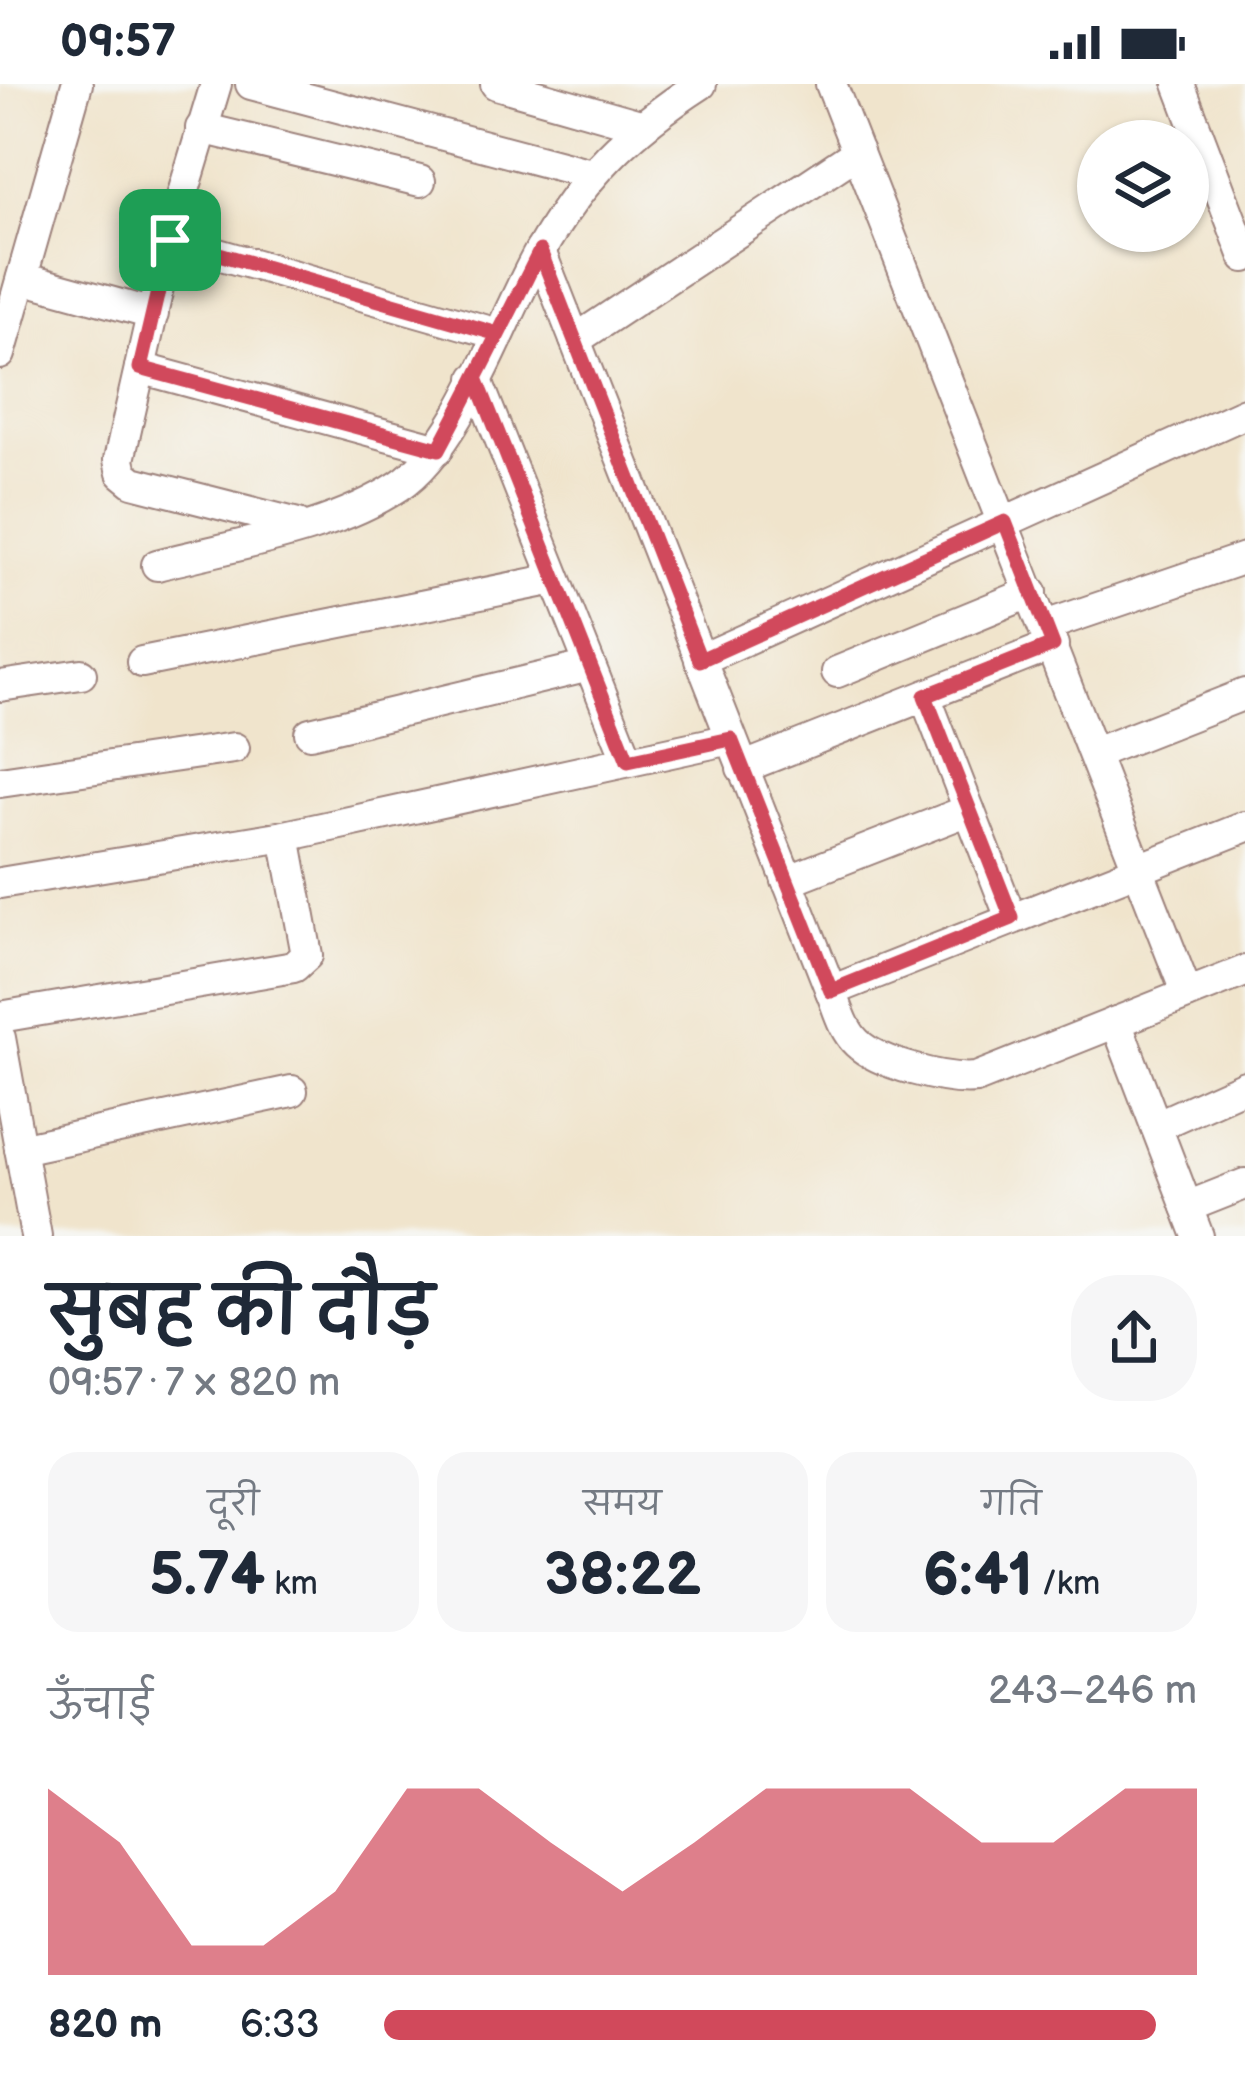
<!DOCTYPE html>
<html lang="hi">
<meta charset="utf-8">
<style>
body{margin:0;font-family:"Balsamiq Sans","Playpen Sans Deva",sans-serif;background:#f6f6f7;color:#1f2937;height:100vh;display:flex;flex-direction:column;font-size:45px;white-space:nowrap}
*{box-sizing:border-box;margin:0}
p{font-size:39px;color:#747a83}
.icon{flex:none;width:66px;height:66px;fill:none;stroke:currentColor;stroke-width:2;stroke-linecap:round;stroke-linejoin:round}
.map{position:relative;height:1152px;overflow:hidden}
.details{display:flex;flex-direction:column;background:#fff;flex:1}
.details>*{flex:none}
.controls{position:absolute;left:1077px;top:36px;display:grid;gap:24px}
.controls a{display:grid;place-items:center;width:132px;height:132px;border-radius:50%;background:#fff;box-shadow:0 3px 9px #0004;font-size:60px}
.pin{position:absolute;display:grid;place-items:center;width:102px;height:102px;color:#fff;margin:-51px;border-radius:24px;box-shadow:0 6px 18px #0006}
.round{display:grid;place-items:center;flex:none;width:126px;height:126px;border-radius:48px;background:#f6f6f7}
.headline{display:flex;align-items:center;justify-content:space-between;height:204px;padding:0 48px}
h1{font-size:66px;font-weight:600;line-height:90px}
.metrics{display:grid;grid-template-columns:repeat(3,1fr);gap:18px;height:204px;padding:12px 48px}
.metrics div{display:grid;align-content:center;border-radius:30px;background:#f6f6f7;text-align:center}
.metrics b{font-size:60px;font-weight:600}
.metrics small{font-size:33px;font-weight:400}
.metrics p{font-size:33px}
.chart{height:336px;padding:24px 48px}
.chart p{display:flex;justify-content:space-between}
.chart svg{width:100%;height:216px;margin-top:12px;fill:#d1495b;opacity:.7}
ul{padding:0 48px;list-style:none;font-size:39px}
li{display:grid;grid-template-columns:192px 144px 1fr;align-items:center;height:90px}
li i{height:30px;border-radius:15px;background:#d1495b}
.status{display:flex;justify-content:space-between;align-items:center;height:84px;padding:0 60px;background:#fff;direction:ltr}
.status svg{height:33px;fill:currentColor}
.map>svg:first-child{display:block}
.lines{fill:none;stroke-linecap:round;stroke-linejoin:round}
.street-casing{stroke:#9d827c;stroke-width:34}
.street{stroke:#fff;stroke-width:30}
.route-casing{stroke:#fff;stroke-width:24}
.route{stroke:#d1495b;stroke-width:15}
</style>
<div class="status"><b>09:57</b><svg viewBox="0 0 49 12"><path d="M0 12V9h3v3zM5 12V6h3v6zM10 12V3h3v9zM15 12V0h3v12zM26 1h20v11H26zM47 4h2v5h-2z"/></svg></div>
<div class="map">
<svg width="1245" height="1152" viewBox="0 0 1245 1152">
<rect width="100%" height="100%" fill="#f6f6f2"/>
<filter id="ink" filterUnits="userSpaceOnUse"><feTurbulence type="fractalNoise" baseFrequency=".00833" numOctaves="2"/><feDisplacementMap in="SourceGraphic" scale="24" xChannelSelector="R" yChannelSelector="G"/><feConvolveMatrix kernelMatrix="1 2 1 2 8 2 1 2 1" color-interpolation-filters="sRGB"/></filter>
<filter id="wash" filterUnits="userSpaceOnUse"><feTurbulence type="fractalNoise" baseFrequency=".004" numOctaves="4" result="noise"/><feDisplacementMap in="SourceGraphic" scale="48" xChannelSelector="R" yChannelSelector="G"/><feGaussianBlur stdDeviation="2.7" result="paint"/><feColorMatrix in="noise" values="0 0 0 0 0 0 0 0 0 0 0 0 0 0 0 0 0 1.4 0 .05"/><feComposite in="paint" operator="in"/></filter>
<g filter="url(#wash)">
<rect width="100%" height="100%" fill="#f0e4cc"/>
</g>
<g filter="url(#ink)">
<g class="lines">
<defs>
<g id="street">
<polyline points="216,0 169,156 119,376 122,389 133,398 298,440"/>
<polyline points="251,0 591,90"/>
<polyline points="496,0 640,41"/>
<polyline points="831,0 1187,910"/>
<polyline points="1179,0 1245,173"/>
<polyline points="201,44 420,97"/>
<polyline points="169,156 498,250"/>
<path d="M540,167L831,907C838,924 843,946 857,959C879,980 946,997 976,994L1245,887"/>
<polyline points="22,194 153,230"/>
<polyline points="575,256 858,68"/>
<polyline points="0,270 77,0"/>
<polyline points="140,284 438,365"/>
<polyline points="476,294 628,677"/>
<path d="M157,481C236,460 329,448 399,402C461,361 501,236 539,169C582,93 628,47 701,0"/>
<polyline points="1045,542 1245,474"/>
<polyline points="700,576 1245,329"/>
<polyline points="142,578 555,495"/>
<polyline points="837,588 1032,508"/>
<polyline points="0,602 81,590"/>
<polyline points="925,612 1011,834"/>
<polyline points="310,649 590,582"/>
<polyline points="1095,669 1245,610"/>
<polyline points="742,684 1053,561"/>
<polyline points="0,698 234,664"/>
<polyline points="787,797 969,726"/>
<polyline points="0,799 285,752 731,655"/>
<polyline points="831,907 1245,743"/>
<polyline points="0,933 294,883 307,871 285,752"/>
<polyline points="1116,938 1198,1152"/>
<polyline points="0,954 36,1152"/>
<polyline points="1156,1042 1245,1002"/>
<polyline points="20,1065 292,1007"/>
<polyline points="1187,1123 1245,1100"/>
</g>
</defs>
<use href="#street" class="street-casing"/>
<use href="#street" class="street"/>
</g>
</g>
<g class="lines" filter="url(#ink)">
<defs>
<path id="route" d="M170,156L498,250L476,294L628,677L731,655L831,907L1012,834L925,612L1053,561L1005,438L700,576L540,167C507,233 474,300 439,365L140,284L170,156"/>
</defs>
<use href="#route" class="route-casing"/>
<use href="#route" class="route"/>
</g>
</svg>
<div class="controls">
<a><svg class="icon" aria-label="layers" viewBox="0 0 24 24"><path d="M12 4l9 5-9 5-9-5zM3 14l9 5 9-5"/></svg></a>
</div>
<div class="pin" style="left:170px;top:156px;background:#1e9e55"><svg class="icon" aria-label="arrive" viewBox="0 0 24 24"><path d="M6 21V4h12l-3 4 3 4H6"/></svg></div>
</div>
<section class="details">
<div class="headline"><div><h1>सुबह की दौड़</h1><p>09:57 · 7 × 820 m</p></div><a class="round"><svg class="icon" aria-label="share" viewBox="0 0 24 24"><path d="M12 15V3M7 8l5-5 5 5M5 13v7h14v-7"/></svg></a></div>
<div class="metrics">
<div><p>दूरी</p><b>5.74<small> km</small></b></div>
<div><p>समय</p><b>38:22</b></div>
<div><p>गति</p><b>6:41<small> /km</small></b></div>
</div>
<div class="chart"><p><span>ऊँचाई</span>243–246 m</p>
<svg viewBox="0 0 160 44" preserveAspectRatio="none"><path d="M0 44V6L10 17L20 38L30 38L40 27L50 6L60 6L70 17L80 27L90 17L100 6L110 6L120 6L130 17L140 17L150 6L160 6V44z"/></svg>
</div>
<ul>
<li><b>820 m</b>6:33<i style="width:95%"></i></li>
</ul>
</section>
